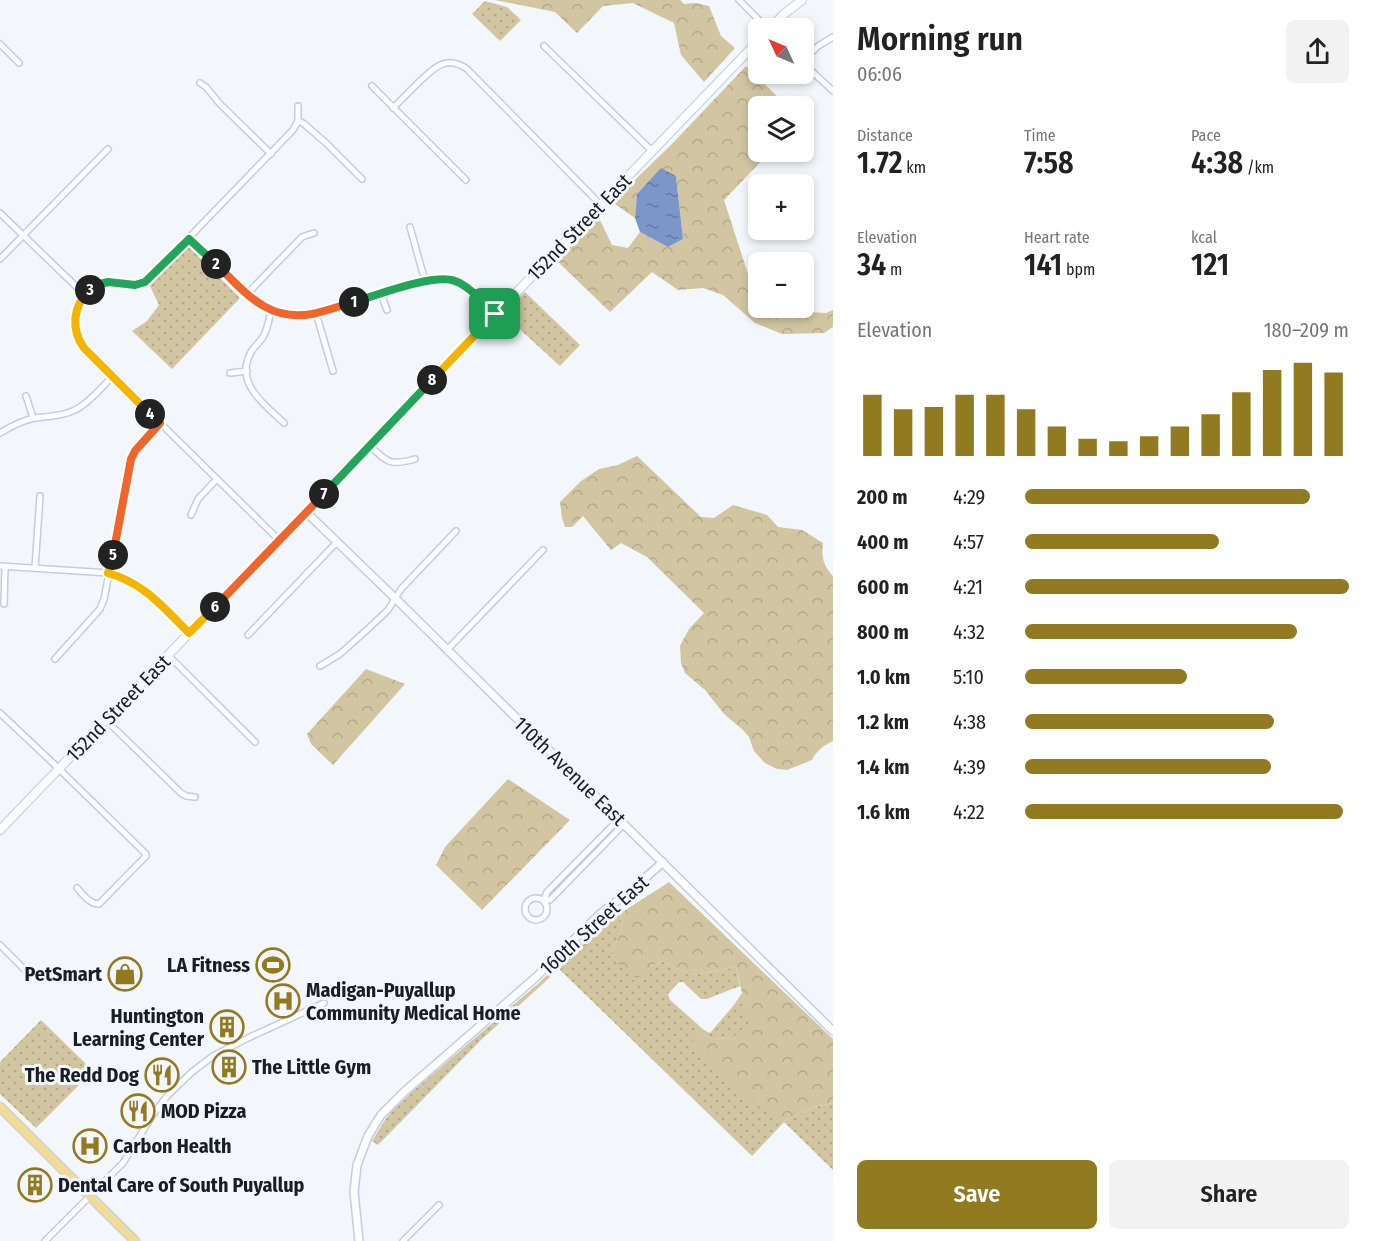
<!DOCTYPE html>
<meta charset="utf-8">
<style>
body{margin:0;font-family:"Fira Sans Condensed",sans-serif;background:#f2f2f2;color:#222;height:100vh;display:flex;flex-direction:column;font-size:22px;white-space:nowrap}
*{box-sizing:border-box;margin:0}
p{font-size:20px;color:#767676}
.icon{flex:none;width:33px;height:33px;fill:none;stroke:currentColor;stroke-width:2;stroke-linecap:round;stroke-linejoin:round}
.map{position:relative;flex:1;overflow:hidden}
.side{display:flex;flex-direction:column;background:#fff;width:540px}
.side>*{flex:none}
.needle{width:39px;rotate:314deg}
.tools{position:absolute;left:748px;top:18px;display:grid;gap:12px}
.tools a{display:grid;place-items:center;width:66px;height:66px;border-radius:9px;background:#fff;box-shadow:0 3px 9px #0003;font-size:30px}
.pin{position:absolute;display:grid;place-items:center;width:51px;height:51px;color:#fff;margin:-26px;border-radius:12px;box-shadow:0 3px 9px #0006}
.km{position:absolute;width:30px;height:30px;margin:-15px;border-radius:50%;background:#222;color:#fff;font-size:16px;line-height:30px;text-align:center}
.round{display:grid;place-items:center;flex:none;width:63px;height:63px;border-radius:9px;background:#f2f2f2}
.headline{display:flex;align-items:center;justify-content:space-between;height:102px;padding:0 24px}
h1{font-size:33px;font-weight:600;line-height:45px}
.figures{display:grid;grid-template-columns:repeat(3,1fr);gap:9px;height:102px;padding:6px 24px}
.figures div{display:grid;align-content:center}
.figures b{font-size:30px;font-weight:600}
.figures small{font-size:16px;font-weight:400}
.figures p{font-size:16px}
.chart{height:168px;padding:12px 24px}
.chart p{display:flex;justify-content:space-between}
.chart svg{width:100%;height:108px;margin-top:6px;stroke:#927a20;stroke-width:6}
.button{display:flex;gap:12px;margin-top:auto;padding:12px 24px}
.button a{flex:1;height:69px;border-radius:9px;background:#927a20;color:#fff;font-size:24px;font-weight:600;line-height:69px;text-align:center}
.button a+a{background:#f2f2f2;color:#222}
ul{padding:0 24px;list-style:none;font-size:20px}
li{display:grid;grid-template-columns:96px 72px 1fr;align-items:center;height:45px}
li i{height:15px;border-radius:8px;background:#927a20}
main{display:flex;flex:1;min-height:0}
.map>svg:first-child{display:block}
.grass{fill:url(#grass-dots)}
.forest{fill:url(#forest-crowns)}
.water{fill:url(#water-ripples)}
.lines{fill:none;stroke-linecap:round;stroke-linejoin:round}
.minor-casing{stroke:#c0cde4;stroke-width:8}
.tertiary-casing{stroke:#c0cde4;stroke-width:10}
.secondary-casing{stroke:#c0cde4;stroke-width:10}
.primary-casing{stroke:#d1d2d4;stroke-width:11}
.minor{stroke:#fff;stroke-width:5}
.tertiary{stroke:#fff;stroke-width:7}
.secondary{stroke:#fff;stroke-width:8}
.primary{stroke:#f1dc97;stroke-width:8}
.split-1-casing{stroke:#fff;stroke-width:12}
.split-2-casing{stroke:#fff;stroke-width:12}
.split-3-casing{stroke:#fff;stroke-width:12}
.split-4-casing{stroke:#fff;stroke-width:12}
.split-5-casing{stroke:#fff;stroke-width:12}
.split-6-casing{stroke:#fff;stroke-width:12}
.split-7-casing{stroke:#fff;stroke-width:12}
.split-8-casing{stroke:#fff;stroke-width:12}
.split-9-casing{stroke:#fff;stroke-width:12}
.split-1{stroke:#22a559;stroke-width:8}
.split-2{stroke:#f0652b;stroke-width:8}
.split-3{stroke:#22a559;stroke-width:8}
.split-4{stroke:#f5b400;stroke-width:8}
.split-5{stroke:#f0652b;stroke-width:8}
.split-6{stroke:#f5b400;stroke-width:8}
.split-7{stroke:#f0652b;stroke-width:8}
.split-8{stroke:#22a559;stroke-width:8}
.split-9{stroke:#f5b400;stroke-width:8}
.labels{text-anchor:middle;stroke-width:6;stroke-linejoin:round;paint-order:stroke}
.street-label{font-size:20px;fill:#191d26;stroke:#f3f6fa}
.poi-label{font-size:20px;font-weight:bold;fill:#191d26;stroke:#f3f6fa;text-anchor:start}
</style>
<main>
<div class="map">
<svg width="833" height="1241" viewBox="0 0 833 1241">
<defs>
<pattern id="grass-dots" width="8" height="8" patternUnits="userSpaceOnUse" patternTransform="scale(1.5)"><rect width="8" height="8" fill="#d1c6a1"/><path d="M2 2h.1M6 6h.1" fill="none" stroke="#b3aa8a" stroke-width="1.8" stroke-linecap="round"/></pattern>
<pattern id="forest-crowns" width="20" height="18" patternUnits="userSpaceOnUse" patternTransform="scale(1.5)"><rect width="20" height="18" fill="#d1c6a1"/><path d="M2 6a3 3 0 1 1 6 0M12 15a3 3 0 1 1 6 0" fill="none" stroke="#b3aa8a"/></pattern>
<pattern id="water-ripples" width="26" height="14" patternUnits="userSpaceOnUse" patternTransform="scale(1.5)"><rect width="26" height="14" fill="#7c96c9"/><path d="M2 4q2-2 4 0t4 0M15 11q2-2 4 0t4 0" fill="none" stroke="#657aa3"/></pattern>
</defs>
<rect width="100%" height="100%" fill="#f3f6fa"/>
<g class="grass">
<polygon points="485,1 507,7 521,20 500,41 472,14"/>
<polygon points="187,247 190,248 240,298 172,369 132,331 147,321 159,305 150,286"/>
<polygon points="525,292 580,345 560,366 503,314"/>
<polygon points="621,913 622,929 611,954 651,966 663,961 677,969 693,975 736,967 740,986 707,999 701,999 683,982 679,982 668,994 670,1000 704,1030 710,1033 734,1005 742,993 750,1023 733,1038 713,1039 698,1033 784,1121 814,1107 833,1103 833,1170 784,1122 752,1156 559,969 481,1040 378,1145 372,1141 385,1120 391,1112 413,1091 539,983 580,942"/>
<polygon points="41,1020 85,1063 87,1069 86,1078 36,1128 0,1094 0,1062"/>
</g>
<g class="forest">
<polygon points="495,0 680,0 684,4 696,3 709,6 721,36 735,48 704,82 681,55 674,23 633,3 603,6 577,33 555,12"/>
<polygon points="746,66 787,106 759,106 759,152 770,152 724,200 759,308 760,309 826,313 833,310 833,327 824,333 782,334 755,323 723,295 703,288 678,290 652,272 610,312 557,261 598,216 612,245 628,248 640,232 668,247 683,239 676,176 661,169 637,194 635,218 612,202 672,144"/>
<path d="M637,456L701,517L714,518L733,505L767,515L778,527L802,530L823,543C821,556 823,566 833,576V741C823,746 817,750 812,760L787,770L777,769L765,763L754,751L749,737L743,730L724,714L705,690L685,673L681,663L680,646L689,629L704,613L647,557L621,543L611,550L583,516L572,527H565L562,518L560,502L581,481L599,469L618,465Z"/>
<polygon points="366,669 405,684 333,765 311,744 307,734"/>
<polygon points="508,779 570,820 482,910 436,865 445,847"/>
<polygon points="669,882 833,1039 833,1103 814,1107 784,1121 758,1106 728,1080 695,1048 692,1038 698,1033 713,1039 733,1038 749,1023 736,967 693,975 677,969 663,961 651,966 637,979 617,963 611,954 622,929 621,913"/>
</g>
<polygon class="water" points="661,168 676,176 683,239 668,247 640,232 635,218 637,194"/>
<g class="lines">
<defs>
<g id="minor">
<polyline points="739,0 767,28"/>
<polyline points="0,44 19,63"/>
<polyline points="544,46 652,151"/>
<polyline points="804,60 818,46 833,37"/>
<polyline points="804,64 833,91"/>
<polyline points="200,83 206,87 220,104 271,154"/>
<polyline points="372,86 466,180"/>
<path d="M393,108C401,100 409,92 417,84C433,69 445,54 467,69L600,204"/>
<polyline points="298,121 303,123 326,143 362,179"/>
<polyline points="0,213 85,295"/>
<polyline points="410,227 425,281"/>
<path d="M189,239L254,300C274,313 289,316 312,314L425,281C460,274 472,293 495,314"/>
<polyline points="0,259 108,149"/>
<polyline points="247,294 302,237 314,233"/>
<polyline points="381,294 387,310"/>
<path d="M271,310C269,319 268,329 263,337C259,343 254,347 251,352C234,383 264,404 284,423"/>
<polyline points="316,313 333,371"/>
<polyline points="230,373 247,371"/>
<polyline points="26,396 33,418"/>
<path d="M0,433C10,427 23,420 35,418C50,416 64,416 77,409C91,401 101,388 112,377"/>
<path d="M370,446C388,463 391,466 415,459"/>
<polyline points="191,515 198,499 217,479"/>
<path d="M279,540L84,348C77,338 74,326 76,313C78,303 83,296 90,290C110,274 128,291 148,280L293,130L298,121V106"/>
<path d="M0,566L109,573C143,582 165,609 189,633"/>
<polyline points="35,568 40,496"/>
<polyline points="4,604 5,567"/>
<polyline points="248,635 337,542"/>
<polyline points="447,650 543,550"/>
<polyline points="169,656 255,742"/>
<polyline points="55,659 100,609 104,599 112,558 131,459 135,451 160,423"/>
<polyline points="320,666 340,654 369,628 388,610 401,589 456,531"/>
<path d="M0,713L54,764L146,854V856L99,904C89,904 83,894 77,888"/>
<polyline points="106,720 181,793 186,796 195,797"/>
<polyline points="619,819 547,892 544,900 550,900 624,824"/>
<circle cx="536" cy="909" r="11"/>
<polyline points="0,945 29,974"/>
<polyline points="45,1241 123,1163 154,1113 168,1095 192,1072 213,1056 248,1038 324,1003"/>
<polyline points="403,1241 439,1205"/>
</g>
<g id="tertiary">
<polyline points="306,512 396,599 833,1031"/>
<polyline points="359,1241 354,1192 357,1165 368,1136 381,1115 404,1092 535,978 600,914 633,889 663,862"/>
</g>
<g id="secondary">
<polyline points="770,28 784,14 802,0"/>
<polyline points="0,830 759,40"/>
</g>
<polyline id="primary" points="0,1107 135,1241"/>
</defs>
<use href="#minor" class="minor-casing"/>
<use href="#tertiary" class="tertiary-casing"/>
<use href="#secondary" class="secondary-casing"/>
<use href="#primary" class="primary-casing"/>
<use href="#minor" class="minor"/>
<use href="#tertiary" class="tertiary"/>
<use href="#secondary" class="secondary"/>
<use href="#primary" class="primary"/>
</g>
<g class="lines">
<defs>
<path id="split-1" d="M354,302C377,295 434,273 455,281C471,287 483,303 495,314"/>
<path id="split-2" d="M216,264C245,292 267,322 312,314C326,311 340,306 354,302"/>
<polyline id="split-3" points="90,290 96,285 108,282 135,285 145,282 189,239 216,264"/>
<path id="split-4" d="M90,290C72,306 71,330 84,348L150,414"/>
<polyline id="split-5" points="113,555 131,459 135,451 160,423 150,414"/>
<path id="split-6" d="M113,555L108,573C144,583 164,608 189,633L215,607"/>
<polyline id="split-7" points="215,607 324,494"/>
<polyline id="split-8" points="324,494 432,380"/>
<polyline id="split-9" points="432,380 495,314"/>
</defs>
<use href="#split-1" class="split-1-casing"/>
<use href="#split-2" class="split-2-casing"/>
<use href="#split-3" class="split-3-casing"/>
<use href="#split-4" class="split-4-casing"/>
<use href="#split-5" class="split-5-casing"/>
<use href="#split-6" class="split-6-casing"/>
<use href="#split-7" class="split-7-casing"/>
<use href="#split-8" class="split-8-casing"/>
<use href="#split-9" class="split-9-casing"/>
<use href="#split-1" class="split-1"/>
<use href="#split-2" class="split-2"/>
<use href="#split-3" class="split-3"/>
<use href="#split-4" class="split-4"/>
<use href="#split-5" class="split-5"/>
<use href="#split-6" class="split-6"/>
<use href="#split-7" class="split-7"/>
<use href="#split-8" class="split-8"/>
<use href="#split-9" class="split-9"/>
</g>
<defs>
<symbol id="stadium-ring" viewBox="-11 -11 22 22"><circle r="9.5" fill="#f3f6fa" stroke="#927a20" stroke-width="1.5"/><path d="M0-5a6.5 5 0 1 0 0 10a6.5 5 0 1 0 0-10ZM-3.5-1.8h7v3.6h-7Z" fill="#927a20"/></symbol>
<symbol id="shop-ring" viewBox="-11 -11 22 22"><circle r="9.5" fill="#f3f6fa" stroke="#927a20" stroke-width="1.5"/><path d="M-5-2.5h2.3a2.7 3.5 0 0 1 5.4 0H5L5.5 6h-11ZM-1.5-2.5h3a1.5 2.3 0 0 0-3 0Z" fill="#927a20"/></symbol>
<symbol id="hospital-ring" viewBox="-11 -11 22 22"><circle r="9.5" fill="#f3f6fa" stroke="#927a20" stroke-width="1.5"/><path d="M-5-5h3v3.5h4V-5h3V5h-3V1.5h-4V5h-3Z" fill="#927a20"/></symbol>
<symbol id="building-ring" viewBox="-11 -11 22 22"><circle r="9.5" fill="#f3f6fa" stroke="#927a20" stroke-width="1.5"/><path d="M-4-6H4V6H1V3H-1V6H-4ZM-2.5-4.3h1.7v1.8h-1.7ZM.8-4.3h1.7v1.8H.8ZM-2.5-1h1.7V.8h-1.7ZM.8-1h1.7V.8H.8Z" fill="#927a20"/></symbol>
<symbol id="restaurant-ring" viewBox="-11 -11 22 22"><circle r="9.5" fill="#f3f6fa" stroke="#927a20" stroke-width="1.5"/><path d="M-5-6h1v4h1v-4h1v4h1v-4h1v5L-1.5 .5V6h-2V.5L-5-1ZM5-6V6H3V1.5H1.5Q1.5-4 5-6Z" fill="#927a20"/></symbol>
</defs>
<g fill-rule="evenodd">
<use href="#stadium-ring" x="254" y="946" width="38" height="38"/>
<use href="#shop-ring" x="106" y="955" width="38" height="38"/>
<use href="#hospital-ring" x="264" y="982" width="38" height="38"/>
<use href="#building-ring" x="208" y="1008" width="38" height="38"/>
<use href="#building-ring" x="210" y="1048" width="38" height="38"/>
<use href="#restaurant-ring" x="143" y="1056" width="38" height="38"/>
<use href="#restaurant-ring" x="119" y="1092" width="38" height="38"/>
<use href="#hospital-ring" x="71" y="1127" width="38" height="38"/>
<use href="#building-ring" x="16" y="1166" width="38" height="38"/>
</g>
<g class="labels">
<g class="street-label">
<text transform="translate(579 227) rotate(-46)" y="7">152nd Street East</text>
<text transform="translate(118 708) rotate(-46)" y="7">152nd Street East</text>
<text transform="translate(570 771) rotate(44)" y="7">110th Avenue East</text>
<text transform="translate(594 925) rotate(-42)" y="7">160th Street East</text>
</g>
<g class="poi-label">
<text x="250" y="972" text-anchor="end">LA Fitness</text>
<text x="102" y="981" text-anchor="end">PetSmart</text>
<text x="306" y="997">Madigan-Puyallup<tspan x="306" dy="23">Community Medical Home</tspan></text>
<text x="204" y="1023" text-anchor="end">Huntington<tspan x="204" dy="23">Learning Center</tspan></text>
<text x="252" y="1074">The Little Gym</text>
<text x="139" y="1082" text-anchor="end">The Redd Dog</text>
<text x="161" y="1118">MOD Pizza</text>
<text x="113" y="1153">Carbon Health</text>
<text x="58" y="1192">Dental Care of South Puyallup</text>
</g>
</g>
</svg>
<div class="tools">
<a><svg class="needle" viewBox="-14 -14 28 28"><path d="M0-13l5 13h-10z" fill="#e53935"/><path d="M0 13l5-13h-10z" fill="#767676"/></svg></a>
<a><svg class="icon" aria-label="layers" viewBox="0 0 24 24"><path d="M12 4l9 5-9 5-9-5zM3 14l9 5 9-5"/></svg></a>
<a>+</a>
<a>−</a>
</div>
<div class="pin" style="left:495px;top:314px;background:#1e9e55"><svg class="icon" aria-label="arrive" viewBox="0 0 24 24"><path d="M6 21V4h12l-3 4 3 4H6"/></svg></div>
<b class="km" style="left:354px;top:302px">1</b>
<b class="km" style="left:216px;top:264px">2</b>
<b class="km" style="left:90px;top:290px">3</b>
<b class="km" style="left:150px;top:414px">4</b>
<b class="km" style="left:113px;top:555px">5</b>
<b class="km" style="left:215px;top:607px">6</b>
<b class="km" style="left:324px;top:494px">7</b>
<b class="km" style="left:432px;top:380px">8</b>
</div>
<section class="side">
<div class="headline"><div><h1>Morning run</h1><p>06:06</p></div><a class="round"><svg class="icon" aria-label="share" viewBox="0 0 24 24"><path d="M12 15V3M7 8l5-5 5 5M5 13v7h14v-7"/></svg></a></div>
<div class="figures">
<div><p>Distance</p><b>1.72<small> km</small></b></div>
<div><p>Time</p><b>7:58</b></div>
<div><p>Pace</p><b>4:38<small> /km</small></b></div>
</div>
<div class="figures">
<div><p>Elevation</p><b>34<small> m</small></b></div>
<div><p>Heart rate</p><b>141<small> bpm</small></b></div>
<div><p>kcal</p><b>121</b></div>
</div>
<div class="chart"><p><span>Elevation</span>180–209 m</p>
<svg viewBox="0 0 160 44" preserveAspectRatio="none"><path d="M5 44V19M15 44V25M25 44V24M35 44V19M45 44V19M55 44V25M65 44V32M75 44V37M85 44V38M95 44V36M105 44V32M115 44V27M125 44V18M135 44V9M145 44V6M155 44V10"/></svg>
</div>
<ul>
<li><b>200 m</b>4:29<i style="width:88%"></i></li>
<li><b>400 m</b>4:57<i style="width:60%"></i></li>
<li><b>600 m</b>4:21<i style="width:100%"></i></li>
<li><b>800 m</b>4:32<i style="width:84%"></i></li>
<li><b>1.0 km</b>5:10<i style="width:50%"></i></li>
<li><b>1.2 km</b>4:38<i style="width:77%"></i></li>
<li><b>1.4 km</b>4:39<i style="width:76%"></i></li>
<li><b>1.6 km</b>4:22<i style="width:98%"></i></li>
</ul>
<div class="button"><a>Save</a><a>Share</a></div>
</section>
</main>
